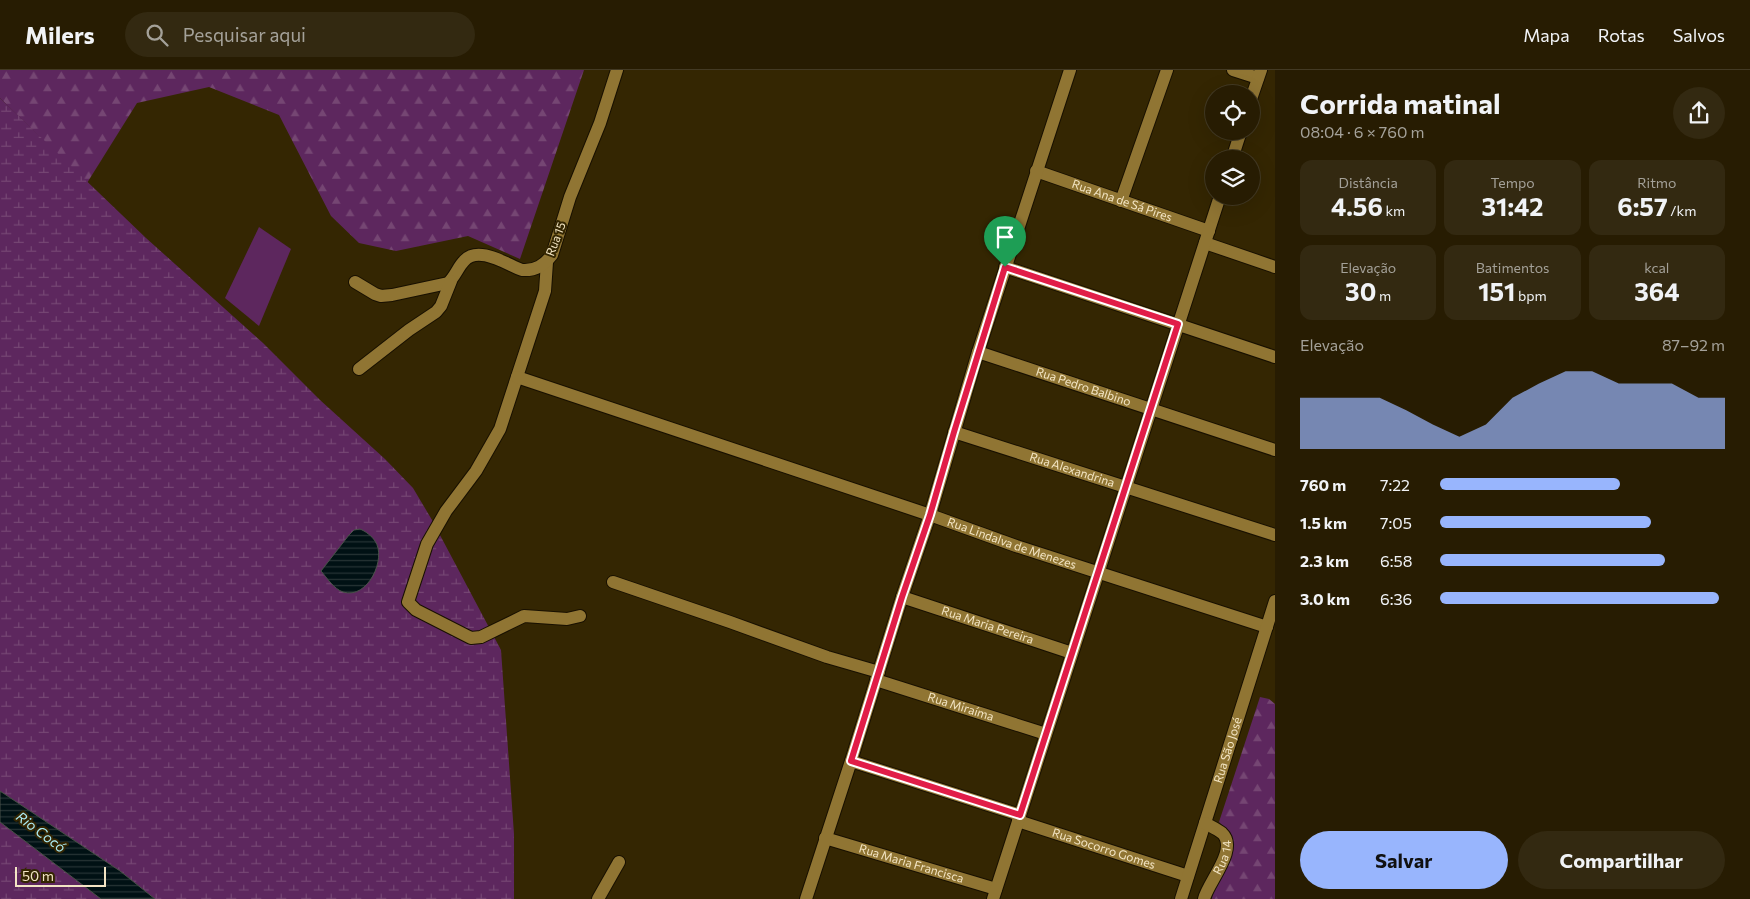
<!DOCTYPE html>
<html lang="pt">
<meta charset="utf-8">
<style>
body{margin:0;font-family:Commissioner,sans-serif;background:#332911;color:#f1f3f6;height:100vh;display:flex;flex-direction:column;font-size:19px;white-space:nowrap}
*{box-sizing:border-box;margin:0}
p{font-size:16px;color:#a4a199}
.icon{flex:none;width:28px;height:28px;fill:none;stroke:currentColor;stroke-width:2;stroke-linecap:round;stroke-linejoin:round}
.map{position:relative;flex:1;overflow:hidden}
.details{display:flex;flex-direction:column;background:#271c02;width:475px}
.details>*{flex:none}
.fabs{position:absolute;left:1205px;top:15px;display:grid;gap:10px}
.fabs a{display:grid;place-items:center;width:55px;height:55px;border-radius:50%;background:#271c02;box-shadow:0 5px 20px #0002,0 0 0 1px #433a24;font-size:25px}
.scale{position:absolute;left:15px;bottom:12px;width:91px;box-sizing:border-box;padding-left:5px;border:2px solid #f3e5c4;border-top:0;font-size:14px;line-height:18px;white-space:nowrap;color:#f3e5c4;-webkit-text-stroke:4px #342602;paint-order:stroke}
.pin{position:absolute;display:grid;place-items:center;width:42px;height:42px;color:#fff;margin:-51px -21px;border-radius:50% 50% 50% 0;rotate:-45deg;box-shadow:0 0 5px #0007}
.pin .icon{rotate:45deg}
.round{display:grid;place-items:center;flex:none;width:52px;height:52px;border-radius:26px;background:#332911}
.head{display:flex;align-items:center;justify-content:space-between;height:85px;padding:0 25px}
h1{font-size:28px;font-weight:700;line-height:38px}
.figures{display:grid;grid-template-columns:repeat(3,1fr);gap:8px;height:85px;padding:5px 25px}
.figures div{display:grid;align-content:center;border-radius:12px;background:#332911;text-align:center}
.figures b{font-size:25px;font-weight:700}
.figures small{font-size:14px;font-weight:400}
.figures p{font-size:14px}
.chart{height:140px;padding:10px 25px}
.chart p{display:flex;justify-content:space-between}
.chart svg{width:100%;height:90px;margin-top:5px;fill:#98b5fd;opacity:.7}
.primary-button{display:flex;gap:10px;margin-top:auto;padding:10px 25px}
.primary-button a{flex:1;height:58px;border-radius:30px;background:#98b5fd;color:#111;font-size:20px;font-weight:700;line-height:58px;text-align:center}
.primary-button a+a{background:#332911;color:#f1f3f6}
ul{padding:0 25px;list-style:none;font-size:16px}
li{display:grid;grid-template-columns:80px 60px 1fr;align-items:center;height:38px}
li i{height:12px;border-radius:6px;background:#98b5fd}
header{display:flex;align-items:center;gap:30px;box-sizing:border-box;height:70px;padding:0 25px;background:#271c02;border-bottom:1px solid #433a24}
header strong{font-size:24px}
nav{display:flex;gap:28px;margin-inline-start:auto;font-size:18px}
.search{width:350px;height:45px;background:#332911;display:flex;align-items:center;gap:12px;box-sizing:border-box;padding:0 18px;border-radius:28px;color:#a4a199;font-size:19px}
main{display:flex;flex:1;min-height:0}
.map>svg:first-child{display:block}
.grass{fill:#5d275e}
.forest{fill:url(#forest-firs)}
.wetland{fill:url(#wetland-marsh)}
.water{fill:url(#water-rules);stroke:#495149}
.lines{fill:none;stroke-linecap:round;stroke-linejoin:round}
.minor-casing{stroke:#181000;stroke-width:14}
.minor{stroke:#907533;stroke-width:12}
.route-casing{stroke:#fff;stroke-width:10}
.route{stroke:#e11d48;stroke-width:6}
.labels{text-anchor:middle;stroke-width:4;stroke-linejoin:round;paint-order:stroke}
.street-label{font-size:12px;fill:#f3e5c4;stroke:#342602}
.water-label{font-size:14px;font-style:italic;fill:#adedf6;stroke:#342602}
</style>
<header>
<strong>Milers</strong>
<div class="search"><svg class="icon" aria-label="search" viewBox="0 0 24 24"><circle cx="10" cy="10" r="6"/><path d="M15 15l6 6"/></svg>Pesquisar aqui</div>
<nav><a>Mapa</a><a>Rotas</a><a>Salvos</a></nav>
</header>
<main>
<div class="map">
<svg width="1275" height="829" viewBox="0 0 1275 829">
<defs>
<pattern id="forest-firs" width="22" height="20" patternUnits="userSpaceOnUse" patternTransform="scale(1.25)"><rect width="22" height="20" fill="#5d275e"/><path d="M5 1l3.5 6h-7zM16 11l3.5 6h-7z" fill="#754673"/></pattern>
<pattern id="wetland-marsh" width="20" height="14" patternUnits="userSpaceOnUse" patternTransform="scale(1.25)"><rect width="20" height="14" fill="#5d275e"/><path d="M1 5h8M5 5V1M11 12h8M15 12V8" fill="none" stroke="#754673"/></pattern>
<pattern id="water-rules" width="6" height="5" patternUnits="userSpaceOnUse" patternTransform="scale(1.25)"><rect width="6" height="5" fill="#001114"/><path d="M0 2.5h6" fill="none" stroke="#263435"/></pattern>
</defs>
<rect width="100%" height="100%" fill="#342602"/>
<polygon class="grass" points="259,157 291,179 259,256 225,228"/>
<g class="forest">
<polygon points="0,0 584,0 520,189 468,166 396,181 359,173 331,146 279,45 209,17 137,33 87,113 0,28"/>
<path d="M1260,627L1269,629L1275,634V829H1212C1216,797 1251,783 1219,752Z"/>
</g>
<g class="wetland">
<polygon points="0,28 146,168 263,273 320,330 385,389 413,418 432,450 501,580 514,764 514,829 155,829 120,801 0,721"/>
<polygon points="0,752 101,829 0,829"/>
</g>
<g class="water">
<path d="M360,459C365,461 372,466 375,471C387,488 368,530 343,522C334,519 327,508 321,501L349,465L354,460Z"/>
<polygon points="0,721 120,801 155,829 101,829 0,752"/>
</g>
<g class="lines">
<defs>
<g id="minor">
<polyline points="1233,0 1258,8"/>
<polyline points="1251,29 1261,0"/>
<polyline points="1232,89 1241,61"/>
<path id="s1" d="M1036,101L1209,161"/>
<polyline points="1121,131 1167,0"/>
<polyline points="1205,173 1275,197"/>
<polyline points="547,192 545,221 500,359 476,401 446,441 427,474 408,532 416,540 471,568 481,567 524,546 567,549 580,546"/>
<polyline points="1005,197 1275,287"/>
<path d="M355,212L375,224L381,226L392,225L448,213C455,207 458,197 464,191C478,175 506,194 522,200C536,201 544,195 552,185L570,127L600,53L617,0"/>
<path id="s2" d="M978,282L1275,380"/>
<polyline points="359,299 409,260 436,242 441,236 451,211"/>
<path id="s3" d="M517,307L930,445L1016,476L1267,557"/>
<path id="s4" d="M954,362L1275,465"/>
<polyline points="613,512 730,552 827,587 879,602"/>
<path id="s5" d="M902,527L1072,583"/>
<path id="s6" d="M876,610L1046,664"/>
<polyline points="851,691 1020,745"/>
<path id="s7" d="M1018,751L1188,806"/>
<path id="s8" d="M825,768L996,819"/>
<polyline points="598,829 619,792"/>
<polyline points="806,829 851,691 902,527 930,445 978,282 1070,0"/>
<polyline points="993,829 1220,126"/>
<path id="s9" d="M1181,829L1275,531"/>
<path id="s10" d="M1204,829C1208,812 1239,779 1222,763C1217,759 1210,756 1205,753"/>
</g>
</defs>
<use href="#minor" class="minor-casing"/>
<use href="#minor" class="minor"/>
</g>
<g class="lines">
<defs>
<polygon id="route" points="1005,197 1178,254 1020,745 851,691 902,527 930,445 954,362"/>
</defs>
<use href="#route" class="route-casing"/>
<use href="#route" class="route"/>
</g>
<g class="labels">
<g class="street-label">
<text dy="4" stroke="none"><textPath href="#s1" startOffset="91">Rua Ana de Sá Pires</textPath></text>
<text transform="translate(556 169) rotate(-69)" y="4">Rua 15</text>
<text dy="4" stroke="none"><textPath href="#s2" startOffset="111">Rua Pedro Balbino</textPath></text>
<text dy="4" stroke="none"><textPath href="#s4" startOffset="124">Rua Alexandrina</textPath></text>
<text dy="4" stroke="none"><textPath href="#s3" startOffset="522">Rua Lindalva de Menezes</textPath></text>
<text dy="4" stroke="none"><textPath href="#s5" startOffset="90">Rua Maria Pereira</textPath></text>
<text dy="4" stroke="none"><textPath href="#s6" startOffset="89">Rua Miraíma</textPath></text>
<text dy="4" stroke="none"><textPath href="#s9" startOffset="156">Rua São José</textPath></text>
<text dy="4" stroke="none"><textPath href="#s7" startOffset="90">Rua Socorro Gomes</textPath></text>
<text dy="4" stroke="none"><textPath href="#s10" startOffset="46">Rua 14</textPath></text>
<text dy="4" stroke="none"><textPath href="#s8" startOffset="90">Rua Maria Francisca</textPath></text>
</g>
<g class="water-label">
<text transform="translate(41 762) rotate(37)" y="5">Rio Cocó</text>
</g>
</g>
</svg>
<div class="fabs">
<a><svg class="icon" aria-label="locate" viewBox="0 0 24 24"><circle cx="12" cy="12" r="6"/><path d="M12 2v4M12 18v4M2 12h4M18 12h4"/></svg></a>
<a><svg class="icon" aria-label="layers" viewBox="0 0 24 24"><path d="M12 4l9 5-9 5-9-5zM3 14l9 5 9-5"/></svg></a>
</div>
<div class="scale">50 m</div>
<div class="pin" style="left:1005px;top:197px;background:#1e9e55"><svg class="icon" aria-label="arrive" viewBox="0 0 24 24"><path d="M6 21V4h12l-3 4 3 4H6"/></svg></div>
</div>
<section class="details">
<div class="head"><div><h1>Corrida matinal</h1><p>08:04 · 6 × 760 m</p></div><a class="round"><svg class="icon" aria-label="share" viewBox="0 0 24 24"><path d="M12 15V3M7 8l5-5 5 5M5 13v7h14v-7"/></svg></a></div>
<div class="figures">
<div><p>Distância</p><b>4.56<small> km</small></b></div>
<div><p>Tempo</p><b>31:42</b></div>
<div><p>Ritmo</p><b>6:57<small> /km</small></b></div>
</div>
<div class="figures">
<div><p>Elevação</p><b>30<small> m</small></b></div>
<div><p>Batimentos</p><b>151<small> bpm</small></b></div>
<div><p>kcal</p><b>364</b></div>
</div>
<div class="chart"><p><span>Elevação</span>87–92 m</p>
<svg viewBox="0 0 160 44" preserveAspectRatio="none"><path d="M0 44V19L10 19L20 19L30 19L40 25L50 32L60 38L70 32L80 19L90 12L100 6L110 6L120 12L130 12L140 12L150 19L160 19V44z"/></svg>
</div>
<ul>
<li><b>760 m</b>7:22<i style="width:63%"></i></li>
<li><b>1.5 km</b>7:05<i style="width:74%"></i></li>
<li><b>2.3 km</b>6:58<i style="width:79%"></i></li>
<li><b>3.0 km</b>6:36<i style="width:98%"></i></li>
</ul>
<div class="primary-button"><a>Salvar</a><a>Compartilhar</a></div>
</section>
</main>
